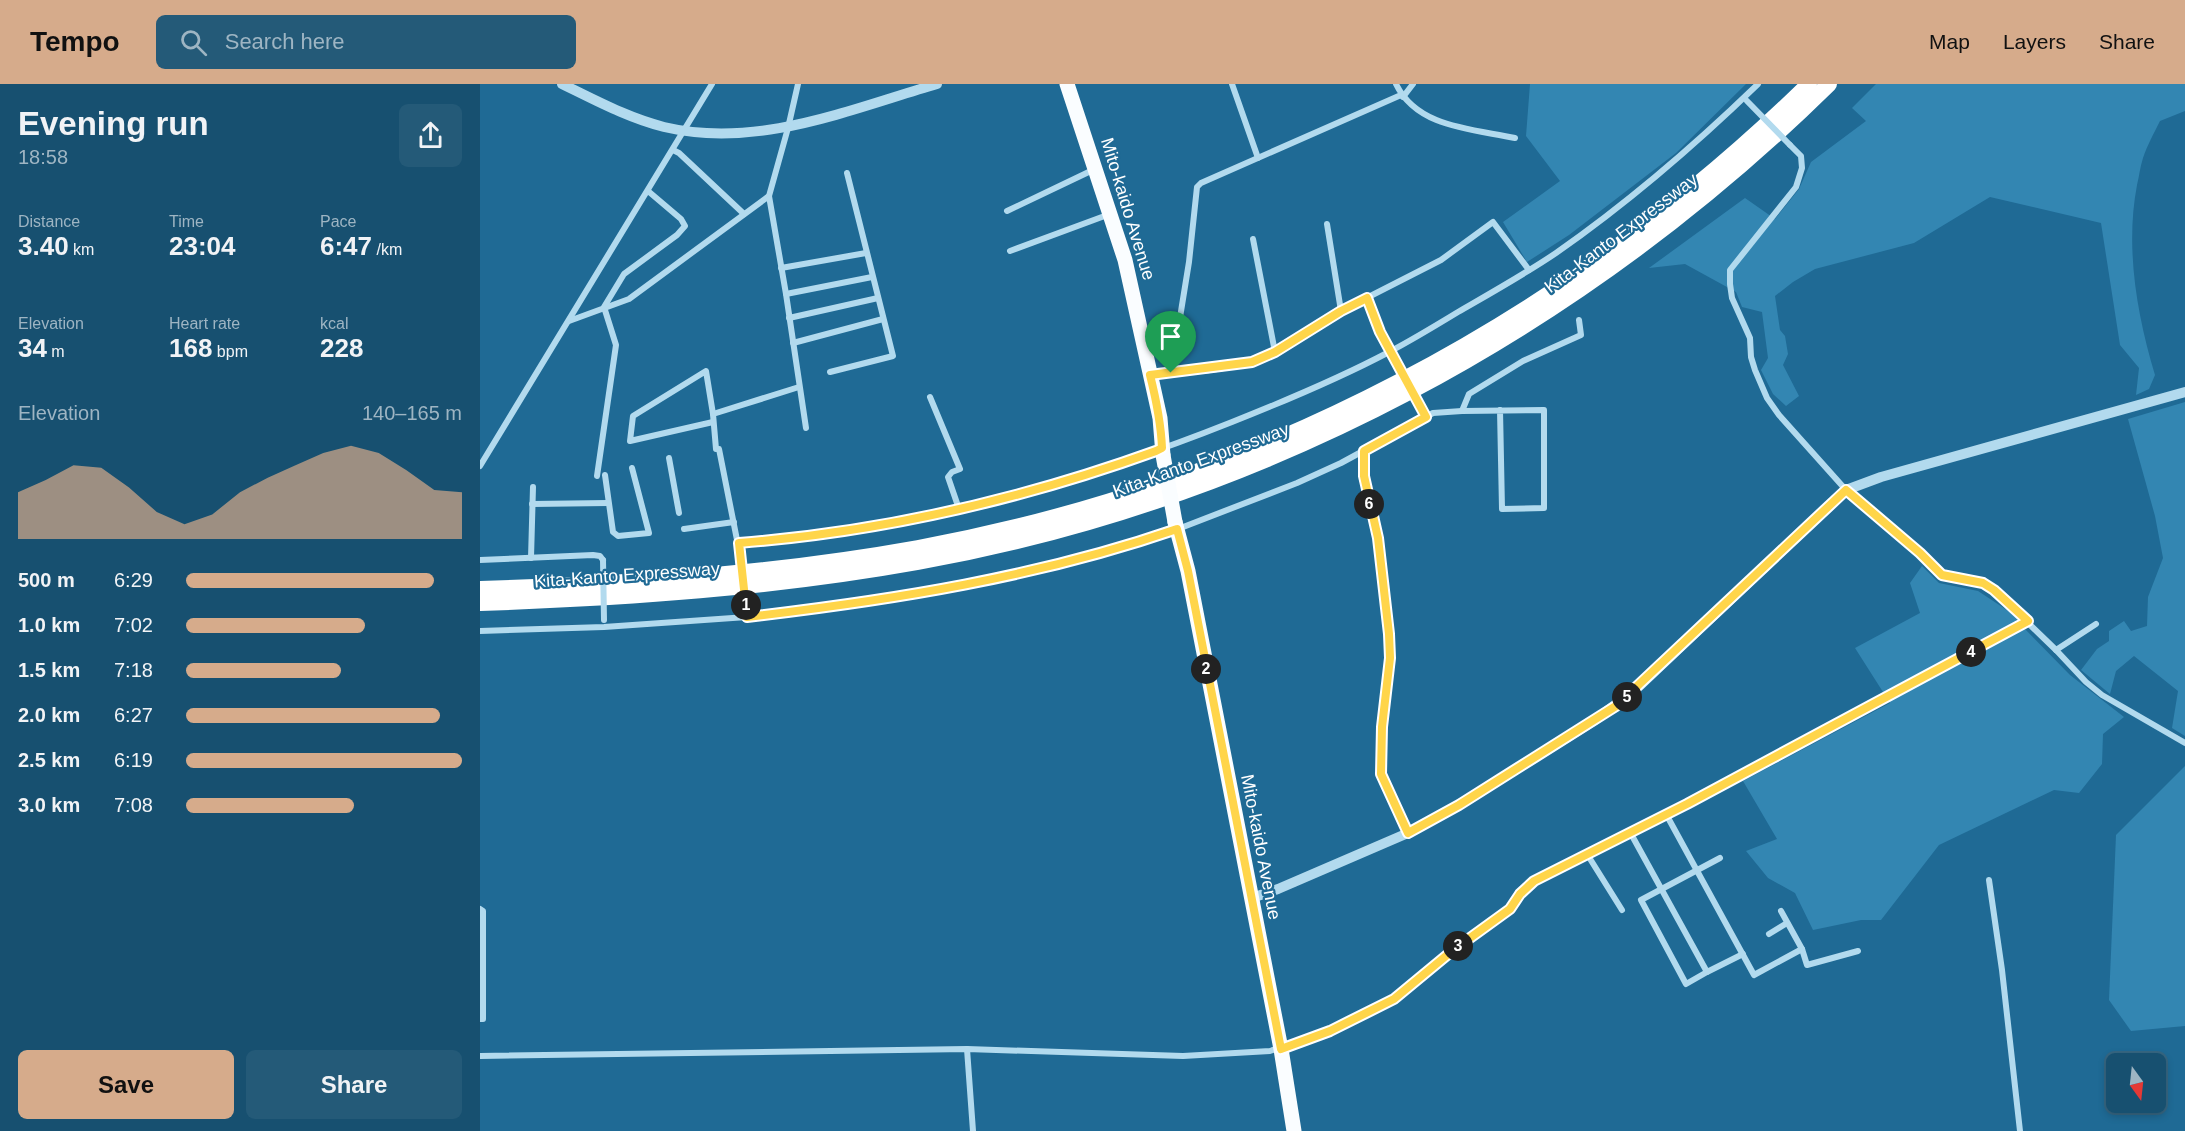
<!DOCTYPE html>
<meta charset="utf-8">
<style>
body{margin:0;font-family:Helvetica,sans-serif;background:#245a78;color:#f1f3f6;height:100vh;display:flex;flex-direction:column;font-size:22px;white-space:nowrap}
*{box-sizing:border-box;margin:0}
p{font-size:20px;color:#9eb5c3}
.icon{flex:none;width:33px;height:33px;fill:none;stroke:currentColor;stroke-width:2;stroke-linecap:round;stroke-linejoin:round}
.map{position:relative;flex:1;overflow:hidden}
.panel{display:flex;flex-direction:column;background:#175070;width:480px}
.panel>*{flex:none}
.needle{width:39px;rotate:165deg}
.buttons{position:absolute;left:1626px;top:969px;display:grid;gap:12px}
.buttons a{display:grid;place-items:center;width:60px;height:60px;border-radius:9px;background:#175070;box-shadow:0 3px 9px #0003,0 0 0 2px #366783;font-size:30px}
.pin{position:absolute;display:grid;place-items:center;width:51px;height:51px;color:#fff;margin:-62px -26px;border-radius:50% 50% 50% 0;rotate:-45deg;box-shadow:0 0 6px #0007}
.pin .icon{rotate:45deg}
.km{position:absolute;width:30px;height:30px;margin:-15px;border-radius:50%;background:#222;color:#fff;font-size:16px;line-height:30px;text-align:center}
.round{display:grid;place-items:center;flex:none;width:63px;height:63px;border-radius:9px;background:#245a78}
.head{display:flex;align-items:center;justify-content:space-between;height:102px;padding:0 18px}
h1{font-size:33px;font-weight:800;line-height:45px}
.stats{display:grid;grid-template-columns:repeat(3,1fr);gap:9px;height:102px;padding:6px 18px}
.stats div{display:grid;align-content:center}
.stats b{font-size:26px;font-weight:800}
.stats small{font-size:16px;font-weight:400}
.stats p{font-size:16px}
.chart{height:168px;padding:12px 18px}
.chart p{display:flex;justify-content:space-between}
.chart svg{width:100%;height:108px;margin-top:6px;fill:#d6ab8b;opacity:.7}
.primary-button{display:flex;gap:12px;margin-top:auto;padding:12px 18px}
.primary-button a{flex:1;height:69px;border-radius:9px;background:#d6ab8b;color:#111;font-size:24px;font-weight:800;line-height:69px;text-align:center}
.primary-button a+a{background:#245a78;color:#f1f3f6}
ul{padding:0 18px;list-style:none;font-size:20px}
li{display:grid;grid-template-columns:96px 72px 1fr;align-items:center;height:45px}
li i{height:15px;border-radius:8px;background:#d6ab8b}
header{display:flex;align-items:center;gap:36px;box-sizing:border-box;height:84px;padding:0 30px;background:#d6ab8b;color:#111}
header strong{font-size:28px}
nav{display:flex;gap:33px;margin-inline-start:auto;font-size:21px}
.search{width:420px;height:54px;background:#245a78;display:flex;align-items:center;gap:15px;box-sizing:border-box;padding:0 21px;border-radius:9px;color:#9eb5c3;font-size:22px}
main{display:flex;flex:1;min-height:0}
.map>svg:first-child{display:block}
.green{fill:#3386b2}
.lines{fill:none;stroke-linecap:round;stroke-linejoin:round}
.minor{stroke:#b2daee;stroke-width:6}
.tertiary{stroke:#b2daee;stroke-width:10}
.primary{stroke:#fafdff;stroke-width:15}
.motorway{stroke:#fff;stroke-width:16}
.minor-bridge{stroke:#b2daee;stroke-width:6}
.primary-bridge{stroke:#fafdff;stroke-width:15}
.route-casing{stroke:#fff;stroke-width:12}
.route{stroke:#ffd54a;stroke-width:8}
.labels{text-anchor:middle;stroke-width:4.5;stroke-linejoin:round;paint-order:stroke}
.street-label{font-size:18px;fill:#fff;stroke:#1f6a95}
</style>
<header>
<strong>Tempo</strong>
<div class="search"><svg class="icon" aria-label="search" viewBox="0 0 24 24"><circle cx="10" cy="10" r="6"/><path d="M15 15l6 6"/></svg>Search here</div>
<nav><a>Map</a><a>Layers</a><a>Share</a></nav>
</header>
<main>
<section class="panel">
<div class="head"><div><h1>Evening run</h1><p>18:58</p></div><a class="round"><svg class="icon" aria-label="share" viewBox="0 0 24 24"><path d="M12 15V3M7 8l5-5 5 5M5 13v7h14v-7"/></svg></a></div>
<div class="stats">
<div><p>Distance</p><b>3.40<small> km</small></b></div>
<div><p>Time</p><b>23:04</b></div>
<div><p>Pace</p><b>6:47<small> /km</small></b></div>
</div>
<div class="stats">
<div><p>Elevation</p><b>34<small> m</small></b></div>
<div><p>Heart rate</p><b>168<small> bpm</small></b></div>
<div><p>kcal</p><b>228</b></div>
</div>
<div class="chart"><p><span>Elevation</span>140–165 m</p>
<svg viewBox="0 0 160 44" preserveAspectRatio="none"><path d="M0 44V25L10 20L20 14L30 15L40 23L50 33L60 38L70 34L80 25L90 19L100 14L110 9L120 6L130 9L140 16L150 24L160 25V44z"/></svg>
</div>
<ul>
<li><b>500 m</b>6:29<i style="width:90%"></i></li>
<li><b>1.0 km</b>7:02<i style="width:65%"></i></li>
<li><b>1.5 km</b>7:18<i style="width:56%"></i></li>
<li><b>2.0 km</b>6:27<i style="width:92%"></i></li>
<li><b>2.5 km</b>6:19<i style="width:100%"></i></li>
<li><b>3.0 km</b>7:08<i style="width:61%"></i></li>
</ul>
<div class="primary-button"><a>Save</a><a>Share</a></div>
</section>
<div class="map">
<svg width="1705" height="1047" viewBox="0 0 1705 1047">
<rect width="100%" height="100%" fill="#1f6a95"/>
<g class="green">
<polygon points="1050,0 1266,0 1196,69 1089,151 1047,178 1023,138 1080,97 1046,52"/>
<path d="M1396,0H1705V27L1680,37C1674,49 1667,62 1663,74C1660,83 1659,93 1657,101C1645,164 1657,231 1675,291L1669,305L1656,311L1659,284L1640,261L1621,139L1510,113L1434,159L1335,185L1313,198L1295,212L1300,246L1305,252L1308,270L1303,281L1319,312L1306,322L1293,310L1281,286L1288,274L1282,228L1262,223L1256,208L1205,180L1169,184L1265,114L1295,135L1319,105L1331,78L1386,37L1372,24Z"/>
<polygon points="1705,318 1705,652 1692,644 1698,607 1654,572 1636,587 1630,610 1601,586 1617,565 1629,557 1629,547 1644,537 1651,547 1667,542 1668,513 1683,474 1675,432 1648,335"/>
<polygon points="1442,482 1459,499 1498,507 1536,532 1544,544 1590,591 1644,633 1623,650 1622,680 1599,709 1574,706 1459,761 1401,836 1381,836 1333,846 1315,809 1288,794 1266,767 1297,755 1263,697 1410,619 1375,564 1440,529 1430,499"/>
<polygon points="1705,682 1705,942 1651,947 1629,916 1636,751"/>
</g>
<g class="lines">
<g class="minor">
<polyline points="752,0 778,74"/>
<path d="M916,0C937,44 993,45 1035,54"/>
<polyline points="923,13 933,0"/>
<polyline points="1310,61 1321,72 1322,84 1316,103 1250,186 1250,200 1252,214 1270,254 1271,273 1275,286 1287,314 1299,331 1366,406 1440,469 1462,491 1503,499 1514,506 1576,566 1606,598 1622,611 1705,659"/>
<polyline points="193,66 199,69 264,130"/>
<polyline points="289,112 306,210 326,344"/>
<polyline points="527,127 615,85"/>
<polyline points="847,140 861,227"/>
<polyline points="773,155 795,268"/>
<polyline points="530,167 630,130"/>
<polyline points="301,184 386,169"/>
<polyline points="306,210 392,193"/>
<polyline points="887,214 900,247 912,269"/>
<polyline points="309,234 398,214"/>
<polyline points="89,237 149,215 289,112 308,44 318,0"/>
<polyline points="313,259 403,235"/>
<polyline points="350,288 413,272 367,89"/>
<polyline points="691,289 709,178 717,103 721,99 921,11"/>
<path d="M671,291C707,288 749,287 784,274L861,227L961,176L1013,138L1049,186"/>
<polyline points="450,313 480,385 472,388 468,393 479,425"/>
<polyline points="982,327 989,310 1043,277 1101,251 1099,236"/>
<polyline points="233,330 226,287 153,332 150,357 233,338"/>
<polyline points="236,365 233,330 319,303"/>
<polyline points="239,365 259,466"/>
<polyline points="883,367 884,392 898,454 909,551 909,598 902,643 901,690 928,749"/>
<polyline points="189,374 199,429"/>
<polyline points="0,382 232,0"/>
<polyline points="125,391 133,448 138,452 169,449 152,384"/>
<polyline points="117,392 136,261 124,223 144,190 197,151 205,142 201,135 168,107"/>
<polyline points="52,420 128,419"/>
<polyline points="204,445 254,438"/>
<polyline points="698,445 817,399 861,379 953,329 982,327 1064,326 1064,424 1022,425 1020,326"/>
<path d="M259,459C428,446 594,401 752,338C805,317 858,295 909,268C932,256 955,242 978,228C1011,209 1045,190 1076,169C1149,118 1214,62 1278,0"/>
<polyline points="51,474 53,403"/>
<polyline points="0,476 113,471 120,472 123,476"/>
<polyline points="0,547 124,543 267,533 267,531"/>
<polyline points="1576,566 1616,540"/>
<polyline points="1186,730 1274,891 1322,865"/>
<polyline points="1150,748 1227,888 1263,870"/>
<polyline points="1107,770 1142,826"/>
<polyline points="1509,796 1522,886 1540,1047"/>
<polyline points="0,825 3,827 3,935 0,935"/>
<polyline points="1301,827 1322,865 1327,881 1378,867"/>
<polyline points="1289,850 1307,839"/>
<polyline points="1227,888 1206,900 1161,816 1240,774"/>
<polyline points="487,965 493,1047"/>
<polyline points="0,972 487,965 703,972 790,967 850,947 914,915 972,867 1030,825 1040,810 1054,797 1207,720 1548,537"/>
</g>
<g class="tertiary">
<path d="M82,0C115,16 148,34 184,43C277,65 368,26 457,0"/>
<path d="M267,533C413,516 558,493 697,445"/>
<polyline points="772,814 798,805 928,749 979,721 1115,636 1156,605 1366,406 1401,393 1705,308"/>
</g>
<g class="primary">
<polyline points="587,0 645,176 680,334 683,371"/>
<polyline points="695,438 708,487 801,965 814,1047"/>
</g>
<g class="motorway">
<path d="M0,505C147,500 293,490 438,464C772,403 1087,238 1329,0"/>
<path d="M0,519C147,514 293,504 438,478C783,416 1099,246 1349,0"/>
</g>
<g class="minor-bridge">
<polyline points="1267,17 1310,61"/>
<polyline points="914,273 943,327"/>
<polyline points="259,466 267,525"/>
<polyline points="123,476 124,536"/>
</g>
<polyline class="primary-bridge" points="683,371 695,438"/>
</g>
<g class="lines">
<defs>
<path id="route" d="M887,214L900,248L946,333L884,367V392L898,454L909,550L910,574L902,643L901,690L928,749L979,721L1136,622L1366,406L1440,469L1462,491L1503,499L1514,506L1548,537L1207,720L1054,797L1040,810L1030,825L972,867L914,915L850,947L801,965L708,487L697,445C558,493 413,516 267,533L259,459C400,448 543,415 676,367L682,364C681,339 676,315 670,291L772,278L795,268L861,227Z"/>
</defs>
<use href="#route" class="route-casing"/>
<use href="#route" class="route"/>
</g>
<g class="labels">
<g class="street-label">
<text transform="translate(648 125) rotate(73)" y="6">Mito-kaido Avenue</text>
<text transform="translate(1141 149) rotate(-37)" y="6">Kita-Kanto Expressway</text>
<text transform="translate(721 376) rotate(-20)" y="6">Kita-Kanto Expressway</text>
<text transform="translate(147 491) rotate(-4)" y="6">Kita-Kanto Expressway</text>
<text transform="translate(781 763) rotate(79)" y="6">Mito-kaido Avenue</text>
</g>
</g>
</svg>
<div class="buttons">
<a><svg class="needle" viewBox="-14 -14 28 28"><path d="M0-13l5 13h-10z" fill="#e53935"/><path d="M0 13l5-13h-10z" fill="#9eb5c3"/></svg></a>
</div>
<div class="pin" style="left:691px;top:289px;background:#1e9e55"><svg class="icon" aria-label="arrive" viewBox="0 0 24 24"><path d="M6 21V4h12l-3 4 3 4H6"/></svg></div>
<b class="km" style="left:266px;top:521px">1</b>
<b class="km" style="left:726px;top:585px">2</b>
<b class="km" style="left:978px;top:862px">3</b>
<b class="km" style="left:1491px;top:568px">4</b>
<b class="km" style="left:1147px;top:613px">5</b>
<b class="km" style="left:889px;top:420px">6</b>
</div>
</main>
